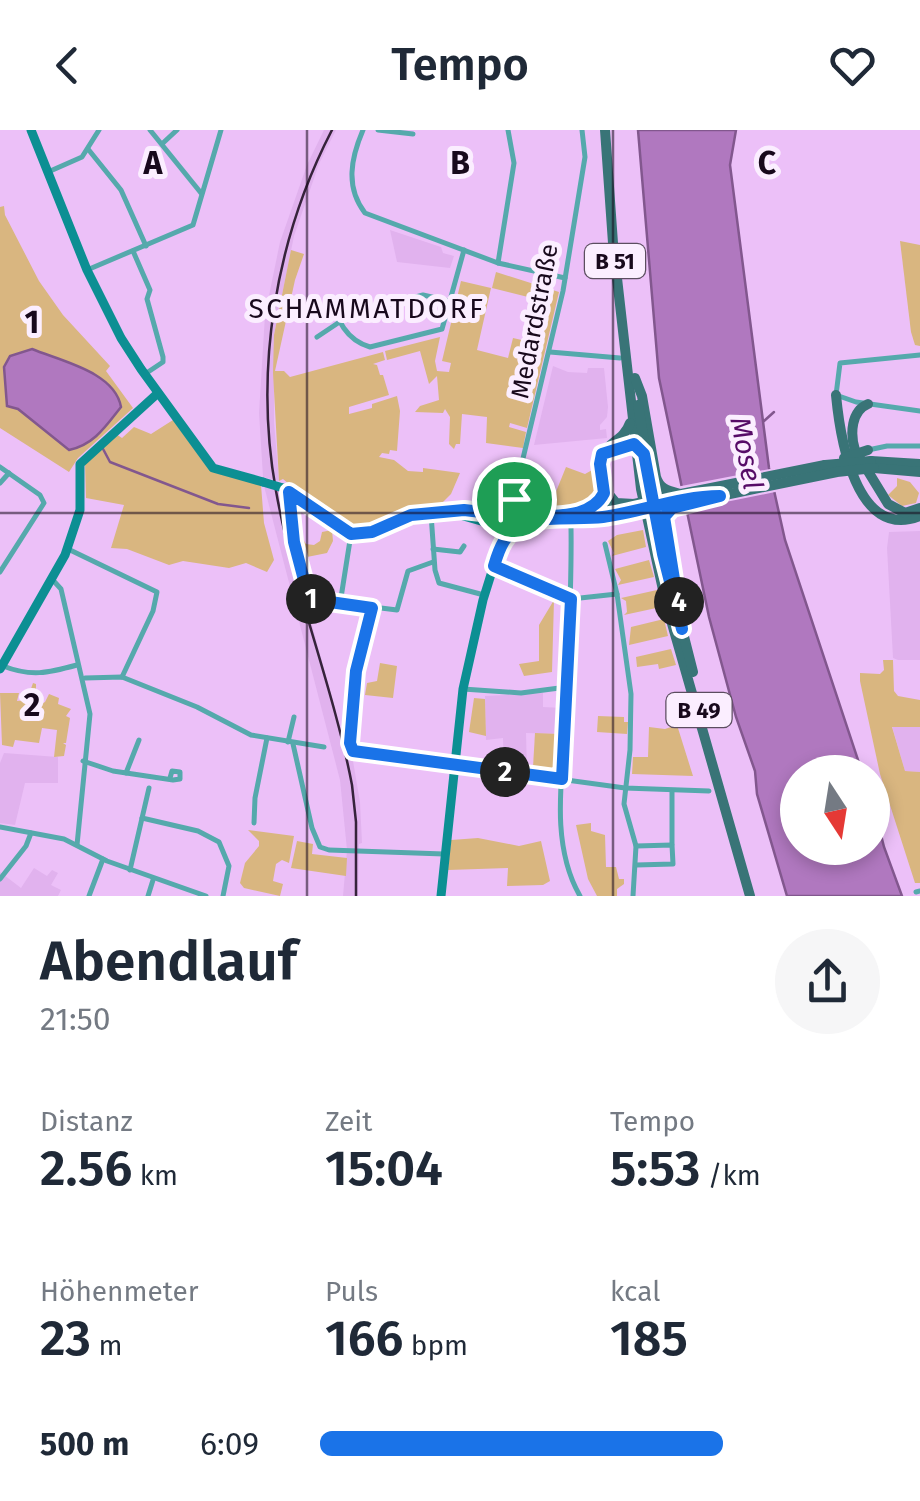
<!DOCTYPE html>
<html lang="de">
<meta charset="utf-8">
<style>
body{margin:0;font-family:"Fira Sans",sans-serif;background:#f6f6f7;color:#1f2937;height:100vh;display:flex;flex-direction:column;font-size:38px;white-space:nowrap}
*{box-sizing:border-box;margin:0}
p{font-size:32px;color:#747a83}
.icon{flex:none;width:55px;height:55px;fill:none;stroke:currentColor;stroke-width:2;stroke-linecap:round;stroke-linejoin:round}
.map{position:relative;height:766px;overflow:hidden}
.side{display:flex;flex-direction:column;background:#fff;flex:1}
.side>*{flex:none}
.needle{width:65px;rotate:168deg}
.buttons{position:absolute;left:780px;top:625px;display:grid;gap:20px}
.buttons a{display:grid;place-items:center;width:110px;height:110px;border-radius:50%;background:#fff;box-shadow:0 5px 15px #0003;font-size:50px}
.pin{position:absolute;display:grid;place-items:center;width:85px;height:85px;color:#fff;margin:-42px;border:5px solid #fff;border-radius:50%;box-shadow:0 2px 10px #0007}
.km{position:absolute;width:50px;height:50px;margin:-25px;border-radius:50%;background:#222;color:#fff;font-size:28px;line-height:50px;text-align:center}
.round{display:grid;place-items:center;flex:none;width:105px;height:105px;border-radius:52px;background:#f6f6f7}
.summary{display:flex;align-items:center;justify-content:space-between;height:170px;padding:0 40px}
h1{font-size:55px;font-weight:600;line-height:75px}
.metrics{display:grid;grid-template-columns:repeat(3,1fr);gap:15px;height:170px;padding:10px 40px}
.metrics div{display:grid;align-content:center}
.metrics b{font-size:50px;font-weight:600}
.metrics small{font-size:28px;font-weight:400}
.metrics p{font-size:28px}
ul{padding:0 40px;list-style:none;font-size:32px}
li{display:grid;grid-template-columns:160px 120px 1fr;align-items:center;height:75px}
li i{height:25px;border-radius:12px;background:#1a73e8}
header{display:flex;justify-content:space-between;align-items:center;height:130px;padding:0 40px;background:#fff;font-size:45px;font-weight:600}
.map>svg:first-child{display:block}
.built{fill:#e1b2ee}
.green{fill:#d9b680}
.water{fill:#b078bf;stroke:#82578e;stroke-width:2.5}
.pier{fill:#ecc0f8}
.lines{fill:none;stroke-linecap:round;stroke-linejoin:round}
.stream{stroke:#82578e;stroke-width:2.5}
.street{stroke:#55a9ac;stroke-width:5}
.secondary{stroke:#0c8f93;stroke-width:9}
.primary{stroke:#397477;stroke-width:10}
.rail{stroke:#36233b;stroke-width:2.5}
.secondary-bridge{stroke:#0c8f93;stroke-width:9}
.primary-bridge{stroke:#397477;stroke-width:10}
.route-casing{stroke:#fff;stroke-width:20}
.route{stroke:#1a73e8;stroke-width:12}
.grid{fill:none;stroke:#18091c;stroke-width:2.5;stroke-opacity:0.55}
.labels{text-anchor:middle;stroke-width:10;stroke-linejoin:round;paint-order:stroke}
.shield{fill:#fbeeff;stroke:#5c4e60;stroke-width:2.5}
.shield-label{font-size:22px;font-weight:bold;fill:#18091c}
.street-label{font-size:25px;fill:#18091c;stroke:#fbeeff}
.neighbourhood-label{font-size:28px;letter-spacing:2.5px;fill:#18091c;stroke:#fbeeff}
.water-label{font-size:28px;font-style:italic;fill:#560b67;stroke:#fbeeff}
.grid-label{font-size:32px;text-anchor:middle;font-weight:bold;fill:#18091c;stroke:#fbeeff;stroke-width:10;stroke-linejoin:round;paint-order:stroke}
</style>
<header><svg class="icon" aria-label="back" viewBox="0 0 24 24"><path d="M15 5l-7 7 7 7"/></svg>Tempo<svg class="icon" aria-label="heart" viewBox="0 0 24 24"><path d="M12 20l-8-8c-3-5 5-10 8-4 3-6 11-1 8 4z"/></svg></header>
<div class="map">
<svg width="920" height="766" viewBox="0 0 920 766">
<rect width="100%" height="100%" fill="#ecc0f8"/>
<g class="built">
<polygon points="324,0 336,0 319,34 294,106 274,205 274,292 279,351 263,347 259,283 265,185 280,112 307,35"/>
<polygon points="390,100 441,117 443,123 454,126 450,138 397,132"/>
<polygon points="553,236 568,242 587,243 588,238 604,238 608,277 607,287 600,295 600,300 606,299 607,308 534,315"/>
<polygon points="264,356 282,361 299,447 342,605 353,631 360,672 362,713 359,714 358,766 343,766 347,720 340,650"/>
<polygon points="920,401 920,530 898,530 893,528 887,418 889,402"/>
<polygon points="543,563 543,577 563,578 563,604 526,603 527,641 504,639 503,608 486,610 485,566"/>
<polygon points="892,596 920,597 920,642 905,641"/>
<polygon points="4,623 58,627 58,653 25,653 15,695 0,693 0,633"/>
<polygon points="34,738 47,746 52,740 58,743 51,755 61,760 58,766 0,766 0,742 21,758"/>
</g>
<g class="green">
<polygon points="4,76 5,85 39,151 63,185 110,236 106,241 133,278 78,328 69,342 0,298 0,77"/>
<polygon points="900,111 920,115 920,216 915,215 911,202"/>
<polygon points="291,120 304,124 295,150 275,241 284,241 290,247 383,222 385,230 373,234 377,235 380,245 383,245 389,265 349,277 349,284 372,278 372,274 397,266 400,281 397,321 390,320 389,324 382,323 379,327 394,330 408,341 423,342 423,338 460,343 451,364 435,380 354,402 324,384 283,349 279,351 273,243 274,205"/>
<polygon points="496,142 559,162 527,298 510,293 509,297 526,302 523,318 486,313 487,287 462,284 460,314 456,314 454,319 449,314 450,287 445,279 443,283 415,282 420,276 439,270 437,246 429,254 420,221 387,230 385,221 440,207 435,231 437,241 449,242 451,233 442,231 461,151 491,158 477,220 508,228 513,208 526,211 536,169 492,158"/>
<polygon points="173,290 208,338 261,355 264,393 274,430 267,442 246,433 229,438 183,431 169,435 127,419 111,418 124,375 86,368 85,334 116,304 122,308 134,297 151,304"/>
<polygon points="566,337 585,344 594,339 599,366 586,377 527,381 521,377 522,368 551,374"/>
<polygon points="897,348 910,352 919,363 916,373 902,376 888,365 897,356"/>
<polygon points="297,372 299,403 306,414 314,415 320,411 322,402 332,400 333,411 327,423 302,428 292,373"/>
<polygon points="643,400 646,417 612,426 614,423 608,411 617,405"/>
<polygon points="649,430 654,447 618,455 621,450 615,439"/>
<polygon points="657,460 661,477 624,485 627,482 626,471 621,468"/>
<polygon points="554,470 552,542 524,546 519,534 539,531 539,495"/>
<polygon points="664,489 668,506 629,515 631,497"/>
<polygon points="671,519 676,535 659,539 658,534 637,537 636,527"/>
<polygon points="883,530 893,530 894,561 898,566 920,570 920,597 892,597 905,641 920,642 920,753 915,753 880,644 860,551 860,543 880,544 884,540"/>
<polygon points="380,533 397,536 393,568 365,565 367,553 377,551"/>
<polygon points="33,553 36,554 36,577 45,572 49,564 59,568 58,574 71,579 66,586 70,588 66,613 63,613 66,615 64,626 54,627 57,600 42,598 39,613 15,610 13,617 2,615 0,563 19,563 17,571 27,570"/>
<polygon points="474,568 485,569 486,606 469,602"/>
<polygon points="598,586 624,587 624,592 628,592 627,604 597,602"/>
<polygon points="677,595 693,646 632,644 633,627 648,627 649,597 665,599"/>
<polygon points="535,603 560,604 558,640 533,637"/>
<polygon points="591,693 591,701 605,705 606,737 616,737 619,749 624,749 624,754 617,759 617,766 597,766 588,749 576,695"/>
<polygon points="248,700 294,706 289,733 282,730 276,734 273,751 283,754 280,766 244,758 240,753 245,733 259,716 259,711"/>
<polygon points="478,708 519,716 541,711 550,751 543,755 507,756 508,738 448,740 451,710"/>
<polygon points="297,711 313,714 312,724 347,728 346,746 291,738"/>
</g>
<g class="water">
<polygon points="638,0 736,0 730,35 769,338 785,410 862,642 798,642 798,718 872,718 873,673 884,717 902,766 787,766 757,664 755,641 736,587 709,487 659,248"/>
<path d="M32,219C61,231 115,242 121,277C106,296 94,315 69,320L18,279L7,276L4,237L10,226Z"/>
</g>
<polygon class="pier" points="775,338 780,361 681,381 676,357"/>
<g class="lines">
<g class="stream">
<polyline points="764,291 774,282"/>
<polyline points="102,317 110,332 218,374 249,378"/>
</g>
<g class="street">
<polyline points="150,0 201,63"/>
<path d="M363,0C351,28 345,57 365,83L498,133L565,148"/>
<polyline points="378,0 413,4"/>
<polyline points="163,13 177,0"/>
<polyline points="88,19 121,60 146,116"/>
<polyline points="48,42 82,27 99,0"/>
<polyline points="133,121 150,160 147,169 163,227 163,232 145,244"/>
<polyline points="498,133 514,33 508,0"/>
<polyline points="87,140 193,95 221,0"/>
<path d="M331,167C337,190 346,210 370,217L442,199L464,120"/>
<polyline points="386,175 423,165 449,171"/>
<polyline points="317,207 338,193"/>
<polyline points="550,222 620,228"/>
<polyline points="920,225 840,233 836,265 856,272 920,281"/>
<polyline points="868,320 887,316 920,316"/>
<polyline points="0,337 40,365 44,373 0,442"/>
<polyline points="0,353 9,343"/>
<polyline points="289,365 295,412 309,469 397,480 408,441 433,432"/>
<polyline points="515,372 530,387"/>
<polyline points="431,384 435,440 439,453 484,465"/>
<polyline points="509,387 563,161 585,27 582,0"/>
<path d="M571,397C572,459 568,521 566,583C563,643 549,712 580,766"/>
<polyline points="605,414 617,464 631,564 630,620 624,674 636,716 633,766"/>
<polyline points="68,419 157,462 153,481 122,547"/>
<polyline points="433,419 460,422 464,416"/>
<polyline points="493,436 571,469 617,464"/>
<polyline points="51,448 61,459 90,584 77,715"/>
<polyline points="340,474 351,404"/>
<polyline points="372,478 356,541 351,613 353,621 625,658 709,661"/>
<path d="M3,536C31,547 48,543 77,535"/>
<polyline points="85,548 122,547 197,577 251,605 324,617"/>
<polyline points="463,559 521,563 567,557"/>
<polyline points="288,612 294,587"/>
<polyline points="293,614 312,698 320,717 329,720 444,724"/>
<polyline points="83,631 113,641 173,650 180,649 180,642 172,641 170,648"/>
<polyline points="126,643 139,610"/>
<polyline points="672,662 672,714"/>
<polyline points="142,688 198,701 219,712 229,736 223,766"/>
<polyline points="254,693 255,668 267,608"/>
<polyline points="0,697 64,709 107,731 206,766"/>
<polyline points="636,716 672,715 673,734 636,735"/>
<polyline points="130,740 149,658"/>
<polyline points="0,749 26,716 31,703"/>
<polyline points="916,762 920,761"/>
<polyline points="89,766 103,729"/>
<polyline points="148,766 153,750"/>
</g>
<g class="secondary">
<polyline points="31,0 87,140 121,208 141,239 213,338 263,352"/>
<path d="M283,358C303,372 325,395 348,403C370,410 387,392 407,386C442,377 475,384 509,387L483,470L463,559L441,766"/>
<polyline points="453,383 481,391 507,394"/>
<polyline points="493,385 504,381 514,369"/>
<polyline points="0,539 65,425 80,380 80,334 158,263"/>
</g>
<g class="primary">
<polyline points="605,0 613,113 641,359 665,469 750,766"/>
<path d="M635,248L642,266L656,347C660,360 669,361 681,364L825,335"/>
<path d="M836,265C840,307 856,412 920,386"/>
<path d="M868,274C851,281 850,304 855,320L888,374L905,383L920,378"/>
<polyline points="638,275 663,424 693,542"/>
<polyline points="871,331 920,334"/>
<polyline points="874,338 920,342"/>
<polyline points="606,361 616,373 634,374"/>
<polyline points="577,383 596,375 604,364"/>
<path d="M616,385L606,377C604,364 595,337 602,325C610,311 624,310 630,293"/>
<polyline points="507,394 636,381"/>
<polyline points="666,404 666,384 680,376"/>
</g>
<path class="rail" d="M332,0C275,110 254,240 276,361C294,461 333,556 352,655L356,692V766"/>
<polyline class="secondary-bridge" points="263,352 283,358"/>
<g class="primary-bridge">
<polyline points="844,328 868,320"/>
<polyline points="825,335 871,331"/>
<polyline points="725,365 837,342 874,338"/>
<polyline points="634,374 681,364"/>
<polyline points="636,381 719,366"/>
</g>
</g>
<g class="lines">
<defs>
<path id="route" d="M514,369L499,384L464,380L411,385L372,402L351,404L289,362L294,412L309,469L372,478L356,541L350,613L353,621L562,649L571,469L494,436C499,419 505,401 525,394C547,385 579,390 603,387C641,382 681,366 720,366L672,378L664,387L682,499L663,424L644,324L634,314L602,324L600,334L604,363C591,389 555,385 530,387L514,369"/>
</defs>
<use href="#route" class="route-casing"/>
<use href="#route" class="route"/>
</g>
<path class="grid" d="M307,0V766M613,0V766M0,383H920"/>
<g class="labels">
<g class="shield">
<rect x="585" y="114" width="60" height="34" rx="8"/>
<rect x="666.5" y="563" width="65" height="34" rx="8"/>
</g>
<g class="shield-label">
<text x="615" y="139">B 51</text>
<text x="699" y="588">B 49</text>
</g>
<g class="street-label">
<text transform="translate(534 191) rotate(-79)" y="9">Medardstraße</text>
</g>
<g class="neighbourhood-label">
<text x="367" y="188">SCHAMMATDORF</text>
</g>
<g class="water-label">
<text transform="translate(747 323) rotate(79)" y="10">Mosel</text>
</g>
</g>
<g class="grid-label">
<text x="153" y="44">A</text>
<text x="460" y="44">B</text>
<text x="767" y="44">C</text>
<text x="32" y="203">1</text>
<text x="32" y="586">2</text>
</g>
</svg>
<div class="buttons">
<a><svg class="needle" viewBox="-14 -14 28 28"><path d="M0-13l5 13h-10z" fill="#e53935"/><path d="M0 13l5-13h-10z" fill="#747a83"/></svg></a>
</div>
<div class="pin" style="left:514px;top:369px;background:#1e9e55"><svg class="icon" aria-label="arrive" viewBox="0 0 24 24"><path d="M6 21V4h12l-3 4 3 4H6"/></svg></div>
<b class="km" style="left:311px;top:469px">1</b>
<b class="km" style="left:505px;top:642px">2</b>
<b class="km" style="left:679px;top:472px">4</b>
</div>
<section class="side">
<div class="summary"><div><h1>Abendlauf</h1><p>21:50</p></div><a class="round"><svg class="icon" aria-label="share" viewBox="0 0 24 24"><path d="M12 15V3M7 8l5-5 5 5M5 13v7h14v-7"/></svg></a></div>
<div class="metrics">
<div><p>Distanz</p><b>2.56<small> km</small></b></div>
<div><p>Zeit</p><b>15:04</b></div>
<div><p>Tempo</p><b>5:53<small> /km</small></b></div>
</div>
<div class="metrics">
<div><p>Höhenmeter</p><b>23<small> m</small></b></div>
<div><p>Puls</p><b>166<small> bpm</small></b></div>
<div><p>kcal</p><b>185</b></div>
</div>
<ul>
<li><b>500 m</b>6:09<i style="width:72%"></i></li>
</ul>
</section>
